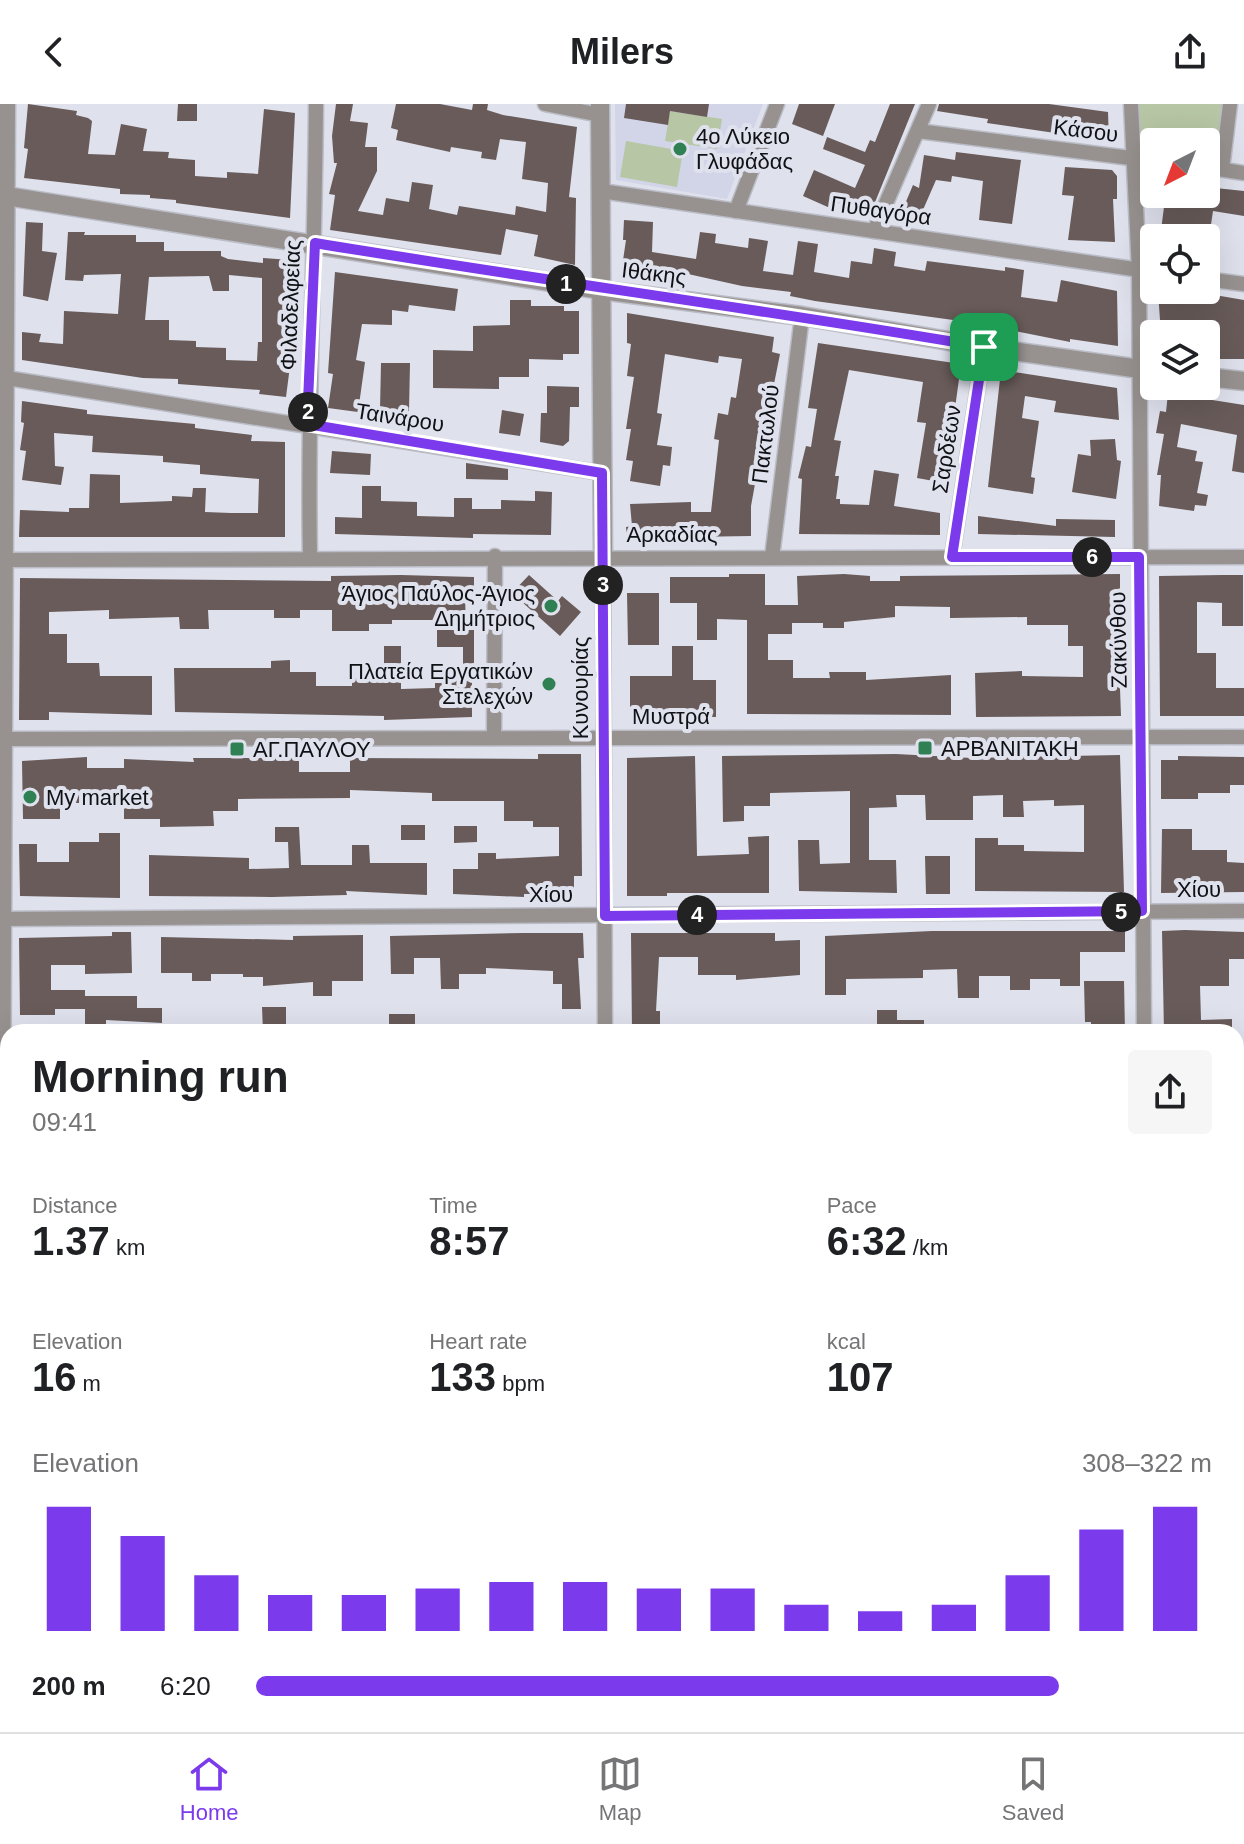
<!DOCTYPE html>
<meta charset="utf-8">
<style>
body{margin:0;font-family:Helvetica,sans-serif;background:#f6f6f6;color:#202124;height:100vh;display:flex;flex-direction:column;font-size:30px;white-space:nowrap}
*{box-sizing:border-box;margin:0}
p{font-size:26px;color:#757577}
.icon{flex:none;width:44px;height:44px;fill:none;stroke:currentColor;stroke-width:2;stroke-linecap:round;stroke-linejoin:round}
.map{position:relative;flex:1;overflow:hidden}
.details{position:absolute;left:0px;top:920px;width:1244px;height:708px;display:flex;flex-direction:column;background:#fff;border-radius:24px 24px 0 0;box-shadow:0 8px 32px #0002}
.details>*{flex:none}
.needle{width:52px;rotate:222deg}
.tools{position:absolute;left:1140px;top:24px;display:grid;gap:16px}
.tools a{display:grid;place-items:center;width:80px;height:80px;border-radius:8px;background:#fff;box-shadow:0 8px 32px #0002;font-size:40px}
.pin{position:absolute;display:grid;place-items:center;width:68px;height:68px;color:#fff;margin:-34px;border-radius:16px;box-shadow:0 4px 12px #0006}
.km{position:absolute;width:40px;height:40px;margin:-20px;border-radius:50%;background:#222;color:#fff;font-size:22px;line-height:40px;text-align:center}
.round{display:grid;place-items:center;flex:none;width:84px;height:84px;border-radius:8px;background:#f6f6f6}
.overview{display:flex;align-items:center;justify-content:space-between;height:136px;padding:0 32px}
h1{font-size:44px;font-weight:800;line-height:60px}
.figures{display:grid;grid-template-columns:repeat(3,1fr);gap:12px;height:136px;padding:8px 32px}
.figures div{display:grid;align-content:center}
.figures b{font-size:40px;font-weight:800}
.figures small{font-size:22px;font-weight:400}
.figures p{font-size:22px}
.chart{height:224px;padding:16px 32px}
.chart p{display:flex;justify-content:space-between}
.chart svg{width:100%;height:144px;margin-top:8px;stroke:#7c3aed;stroke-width:6}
ul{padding:0 32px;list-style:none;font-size:26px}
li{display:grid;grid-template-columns:128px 96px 1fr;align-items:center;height:60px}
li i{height:20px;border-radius:10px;background:#7c3aed}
header{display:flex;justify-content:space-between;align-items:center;height:104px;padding:0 32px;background:#fff;font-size:36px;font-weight:800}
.menu{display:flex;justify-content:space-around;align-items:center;height:112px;border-top:2px solid #e0e0e0;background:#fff;font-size:22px;color:#757577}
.menu a{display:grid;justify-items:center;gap:4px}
.menu .selected{color:#7c3aed}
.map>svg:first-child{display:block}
.built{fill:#d2d5e8}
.green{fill:#b7c6a4}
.building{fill:#685b59;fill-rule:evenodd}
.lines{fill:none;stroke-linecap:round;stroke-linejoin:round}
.minor-casing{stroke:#babcc6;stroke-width:17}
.tertiary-casing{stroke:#babcc6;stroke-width:21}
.minor{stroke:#97928f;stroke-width:14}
.tertiary{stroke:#97928f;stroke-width:18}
.route-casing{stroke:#fff;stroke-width:16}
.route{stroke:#7c3aed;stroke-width:10}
.poi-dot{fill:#2f8052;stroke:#dfe1ed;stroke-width:3}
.labels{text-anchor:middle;stroke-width:8;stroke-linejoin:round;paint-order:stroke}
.street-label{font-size:22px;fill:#101115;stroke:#dfe1ed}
.poi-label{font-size:22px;fill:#101115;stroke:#dfe1ed;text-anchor:start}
</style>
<header><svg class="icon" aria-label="back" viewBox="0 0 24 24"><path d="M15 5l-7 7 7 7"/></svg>Milers<svg class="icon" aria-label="share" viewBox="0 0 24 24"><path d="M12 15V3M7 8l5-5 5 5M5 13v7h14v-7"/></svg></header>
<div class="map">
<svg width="1244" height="1628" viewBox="0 0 1244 1628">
<rect width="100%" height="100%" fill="#dfe1ed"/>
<polygon class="built" points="615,0 763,0 727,95 616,76"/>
<g class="green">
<polygon points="1135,0 1223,0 1216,61 1206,59 1206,38 1154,38 1154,53 1139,51"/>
<polygon points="670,7 722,15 717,45 665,37"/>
<polygon points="626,37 683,47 677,83 620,73"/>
</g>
<g class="building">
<polygon points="28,0 77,7 76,11 88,14 92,17 88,50 115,51 121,20 147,25 143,47 169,48 168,54 195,56 195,72 227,74 227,68 258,70 264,5 295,9 290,114 176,99 176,96 150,94 150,91 120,90 120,85 24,74 28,45 24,44"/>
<polygon points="178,0 197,0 197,17 177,17"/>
<polygon points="336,0 353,0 350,17 368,19 365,43 377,43 377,67 358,107 383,111 386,94 409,98 412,78 433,81 429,105 457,111 459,102 515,111 516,102 546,108 548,79 522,75 526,38 500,35 496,56 481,54 482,48 451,43 450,48 396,36 398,26 391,24 396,0 440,0 472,6 473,0 488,0 487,6 503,11 577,23 569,93 576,94 575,161 534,152 538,131 506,125 501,151 330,126 335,91 329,90 337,59 334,59 332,32"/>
<polygon points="626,0 709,0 707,13 670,7 668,21 624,14"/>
<polygon points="799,0 835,0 823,32 792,20"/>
<polygon points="890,0 915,0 869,113 833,97 830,104 803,92 814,66 855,84 865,61 823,45 827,33 865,48 870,36 875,38"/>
<polygon points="939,0 1049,0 1108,8 1109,37 987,19 988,15 937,7"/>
<polygon points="956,48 1021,56 1012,120 979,116 983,77 952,72 951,78 936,76 919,115 902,107 913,81 919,84 924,51 955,56"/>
<polygon points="1065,63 1112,66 1117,72 1117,95 1113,95 1115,138 1068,136 1074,92 1062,91"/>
<polygon points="1206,83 1244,87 1244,112 1213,107 1209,134 1160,134 1164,103 1152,102 1154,90 1206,90"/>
<polygon points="624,116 653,118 652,148 696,155 700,128 716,130 715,139 748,144 749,134 768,137 763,167 793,171 798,137 818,140 814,168 849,174 851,157 872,160 874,144 896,148 894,162 925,167 927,157 1005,167 1005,163 1024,166 1021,193 1057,198 1061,176 1117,187 1118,242 1070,235 1070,238 975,219 815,197 790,192 791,188 742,182 679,168 678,176 621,170 626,136 623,136"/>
<polygon points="26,118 43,119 42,147 57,149 48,197 23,192"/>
<path d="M68,128H85L84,131H136V138H164V147H221V152L228,155L263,159V154L291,156L290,262L286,293L259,290L260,286L178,280V275L143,274L22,256V228L41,230L39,238L63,240L64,207L118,210L121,170L84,171L83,177L65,176ZM229,171L262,174V238H258L257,257L226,256V244L196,243V237L169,236V216H145L149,173L209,172L213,187H229Z"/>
<polygon points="335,168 458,185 455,207 409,201 408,208 392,206 392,221 362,220 356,256 365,258 358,308 328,304 333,270 328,269"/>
<polygon points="1158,188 1203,189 1244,196 1244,255 1206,255 1206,230 1161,230"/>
<polygon points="510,196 531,196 531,202 564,202 564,207 579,207 579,250 563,250 563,256 529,255 529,273 499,273 499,285 433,284 433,246 473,247 473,222 510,221"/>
<polygon points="627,209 774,233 772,248 780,250 771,295 764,294 754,357 759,358 751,402 751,432 627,434 626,423 632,422 630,400 691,398 691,408 711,408 719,336 714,335 718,309 728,311 731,293 736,294 742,255 719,252 718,259 665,250 657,309 662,310 657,341 672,343 670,362 663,361 660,382 630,377 633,357 626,356 631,325 626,325 634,273 627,272 631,240 627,239"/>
<polygon points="818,239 961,260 945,379 917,374 926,319 917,318 923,278 849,266 834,336 841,337 835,372 839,372 836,395 840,395 840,400 869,401 874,366 899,370 894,402 940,409 940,431 799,430 802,375 798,374 806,342 811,343 817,305 808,304"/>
<polygon points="381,259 410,259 409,307 380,306"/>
<polygon points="1001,266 1117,284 1119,316 1054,308 1056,297 1025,292 1022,314 1039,317 1031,373 1035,374 1033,390 988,383"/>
<polygon points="547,282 579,283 579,303 570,303 569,337 563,342 540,338 541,309 547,309"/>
<polygon points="1168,289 1244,301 1244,369 1232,367 1237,331 1181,320 1177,343 1197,347 1195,357 1203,358 1197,389 1208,391 1206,402 1195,401 1194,407 1159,402 1161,371 1157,371 1164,330 1156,329 1160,307 1166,308"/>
<polygon points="22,297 87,306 87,310 195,320 195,324 252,331 251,337 285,338 285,433 19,433 20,406 69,408 69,404 89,404 90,370 120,371 120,399 172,397 172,392 192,393 193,384 206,384 205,408 231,409 258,409 259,375 200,370 200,361 163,358 163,352 92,348 93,332 54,329 55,362 64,363 61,381 22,376 26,347 20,346 24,319 21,318"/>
<polygon points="502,306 524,310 520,332 499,329"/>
<polygon points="1115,335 1117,356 1121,357 1116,395 1072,388 1078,350 1091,352 1090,336"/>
<polygon points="332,347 371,350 370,371 330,369"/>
<polygon points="466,359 508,365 508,376 466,375"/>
<polygon points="362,382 381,382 381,397 417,398 417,412 454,413 454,394 472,394 472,405 501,405 501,396 535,397 535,387 552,388 551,431 473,430 473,434 335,430 335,413 362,414"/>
<polygon points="978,412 1056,422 1056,415 1115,416 1115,433 978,430"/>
<polygon points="729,470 765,470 765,501 798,501 797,472 844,470 870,472 870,477 900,477 900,472 1120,470 1120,502 1117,502 1121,612 976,613 975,569 1022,567 1022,572 1083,573 1083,542 1068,542 1068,521 1027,521 1027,513 950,514 950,503 895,502 895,513 844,518 844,524 823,524 823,519 792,519 792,530 768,530 768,556 793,556 793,574 830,574 829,568 866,568 866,576 951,571 951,611 747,610 747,516 717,515 717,536 697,536 697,499 670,499 670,473 729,473"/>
<polygon points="401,471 474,473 474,492 465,492 466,523 474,523 474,562 463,562 463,543 437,543 437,516 392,516 392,520 369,520 369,527 332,527 332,506 300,506 300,514 274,514 274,506 208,506 209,525 180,525 179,513 109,515 109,506 49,508 49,530 67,530 67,559 99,559 100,572 152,572 152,611 49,608 49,616 19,616 20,474 331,477 331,472"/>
<polygon points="529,471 558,497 562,492 581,508 560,532 512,489"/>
<polygon points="1222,471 1243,471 1243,522 1222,522 1222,499 1197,498 1197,549 1216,549 1216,584 1244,584 1244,612 1160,612 1159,472"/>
<polygon points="627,489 659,489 659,541 628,541"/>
<polygon points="384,542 401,542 401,585 435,584 435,575 472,575 472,613 384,616 384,612 175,608 174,564 271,564 271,557 290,556 290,568 316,568 316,582 352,582 352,574 384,574"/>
<polygon points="672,542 693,542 693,576 716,576 716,613 630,611 630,572 672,572"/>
<polygon points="538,650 581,650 582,772 574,772 574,790 524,790 524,793 453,790 453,765 478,765 478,749 496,749 496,755 559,752 559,723 533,723 533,717 504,717 504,697 432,697 432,689 350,686 350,694 238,695 238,707 213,707 214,722 160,723 160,715 124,715 124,699 60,699 60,715 23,715 22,657 87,653 87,664 124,664 124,655 194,658 193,654 299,654 299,668 350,668 350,654 538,655"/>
<polygon points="896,650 972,654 1120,651 1124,788 975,787 975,734 998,734 998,741 1024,741 1024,747 1084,748 1084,701 1054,702 1054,696 1023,697 1024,713 1003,713 1003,691 973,692 973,716 926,716 925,691 896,691 897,703 869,704 869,756 896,756 897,789 799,787 798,736 819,736 820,760 850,759 850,687 770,689 770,702 744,702 744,717 723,718 722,652"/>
<polygon points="695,652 697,752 749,750 748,733 769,732 769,789 667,789 667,792 627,792 627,654"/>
<polygon points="1178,652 1244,653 1244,681 1230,681 1230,689 1198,689 1198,695 1161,695 1161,656 1178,656"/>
<rect x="401" y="721" width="24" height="15"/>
<polygon points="454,722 477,722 477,738 454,739"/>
<polygon points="275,723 299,723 301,761 352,761 352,741 369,741 370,759 427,759 427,791 346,787 347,791 272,793 149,792 149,751 249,754 249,765 289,764 288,738 275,738"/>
<polygon points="1162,725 1192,725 1192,746 1227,746 1227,758 1244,759 1244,788 1161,789"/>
<polygon points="99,729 120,729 120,794 20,792 19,740 37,740 37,758 69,758 69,738 99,738"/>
<polygon points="925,752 950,752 950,790 926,790"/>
<polygon points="1185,826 1244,828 1244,855 1229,855 1229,882 1200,882 1201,916 1232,915 1232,928 1164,928 1162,827"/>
<polygon points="932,827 1125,827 1125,848 1080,848 1080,882 1060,882 1060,875 1030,875 1030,886 1010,886 1010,872 979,872 979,894 958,894 957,865 923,866 923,874 846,875 846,891 825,891 825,832"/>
<polygon points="112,828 131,828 132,869 85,870 85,861 51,861 51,886 85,886 85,892 137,892 137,904 162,904 162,919 106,916 106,928 85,928 85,905 55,905 55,911 20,911 19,834 112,832"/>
<polygon points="524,829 583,829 584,854 578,854 581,905 562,905 562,880 553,880 553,867 486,864 486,870 459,870 459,885 441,885 440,854 414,854 414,870 391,870 390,832"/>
<polygon points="631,829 775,829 775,837 800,836 800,871 736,876 736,871 698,871 698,853 659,853 656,907 660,907 660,928 632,928"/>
<polygon points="363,831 363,877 332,877 332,892 313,892 313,878 263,882 263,873 243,873 243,870 211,870 211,877 192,877 192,869 161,869 161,833 293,836 293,832"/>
<polygon points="1084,877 1124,877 1125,928 1091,928 1091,918 1085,918"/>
<polygon points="262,903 286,903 286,928 263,928"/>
<polygon points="877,906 897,906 897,916 924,916 924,928 877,928"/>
<rect x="389" y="910" width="26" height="18"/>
</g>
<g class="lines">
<defs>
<g id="minor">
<polyline points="545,0 600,11"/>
<polyline points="1131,0 1139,166 1144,928"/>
<polyline points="918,27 1154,57"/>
<polyline points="1206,63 1244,69"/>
<polyline points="1222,65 1230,0"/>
<polyline points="601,87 1154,168"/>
<polyline points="736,107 777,0"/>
<polyline points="874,127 929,0"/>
<polyline points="1206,175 1244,180"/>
<polyline points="0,273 602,369"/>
<path d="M310,452C307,301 315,151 316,0"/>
<polyline points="603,452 605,928"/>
<polyline points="772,453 802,212"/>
<polyline points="952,453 984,243"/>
<polyline points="0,456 1244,453"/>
<polyline points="494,634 495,452"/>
<polyline points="0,635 1244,633"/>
<polyline points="0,815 1244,807"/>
<polyline points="1236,987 1244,987"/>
<polyline points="1236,1169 1244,1169"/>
<polyline points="1236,1346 1244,1346"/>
<polyline points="0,1354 8,1354"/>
<polyline points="1236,1528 1244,1528"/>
<polyline points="0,1533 8,1533"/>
<polyline points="609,1620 609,1628"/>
<polyline points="304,1628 304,1620"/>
<polyline points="787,1628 787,1620"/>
<polyline points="972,1628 973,1620"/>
<polyline points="1154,1628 1154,1620"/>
</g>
<g id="tertiary">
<polyline points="600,0 603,452"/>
<polyline points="6,92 601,186 802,212 984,243 1154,267"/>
<polyline points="1206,273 1244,277"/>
<polyline points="0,1256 6,0"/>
</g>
</defs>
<use href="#minor" class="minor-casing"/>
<use href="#tertiary" class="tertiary-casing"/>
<use href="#minor" class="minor"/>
<use href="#tertiary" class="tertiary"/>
</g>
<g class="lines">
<defs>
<path id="route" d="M315,139C538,176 762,205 984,243L952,453H1139L1142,807L605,812L602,369L307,320Z"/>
</defs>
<use href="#route" class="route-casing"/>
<use href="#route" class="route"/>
</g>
<g class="poi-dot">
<circle cx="680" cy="45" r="8"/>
<circle cx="551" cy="502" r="8"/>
<circle cx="549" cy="580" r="8"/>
<rect x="917" y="636" width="16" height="16" rx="4"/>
<rect x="229" y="637" width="16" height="16" rx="4"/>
<circle cx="30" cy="693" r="8"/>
</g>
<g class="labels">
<g class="street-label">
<text transform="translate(1086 26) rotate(7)" y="8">Κάσου</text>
<text transform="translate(881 106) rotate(8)" y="8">Πυθαγόρα</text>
<text transform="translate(654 169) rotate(7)" y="8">Ιθάκης</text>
<text transform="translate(290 201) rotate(-88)" y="8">Φιλαδελφείας</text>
<text transform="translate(400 313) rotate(9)" y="8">Ταινάρου</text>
<text transform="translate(765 330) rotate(-83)" y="8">Πακτωλού</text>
<text transform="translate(946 345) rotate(-81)" y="8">Σαρδέων</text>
<text x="672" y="438">Αρκαδίας</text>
<text transform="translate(1118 536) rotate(-91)" y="8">Ζακύνθου</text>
<text transform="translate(580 584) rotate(-90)" y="8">Κυνουρίας</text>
<text x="671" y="620">Μυστρά</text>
<text x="1199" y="793">Χίου</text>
<text x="551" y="798">Χίου</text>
</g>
<g class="poi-label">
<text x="696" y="40">4ο Λύκειο<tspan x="696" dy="25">Γλυφάδας</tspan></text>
<text x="535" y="497" text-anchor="end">Άγιος Παύλος-Άγιος<tspan x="535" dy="25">Δημήτριος</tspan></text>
<text x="533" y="575" text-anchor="end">Πλατεία Εργατικών<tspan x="533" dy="25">Στελεχών</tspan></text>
<text x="941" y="652">ΑΡΒΑΝΙΤΑΚΗ</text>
<text x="253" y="653">ΑΓ.ΠΑΥΛΟΥ</text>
<text x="46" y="701">My market</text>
</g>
</g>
</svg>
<div class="tools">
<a><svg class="needle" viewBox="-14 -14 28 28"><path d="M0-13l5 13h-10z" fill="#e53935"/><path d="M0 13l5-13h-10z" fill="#757577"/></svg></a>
<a><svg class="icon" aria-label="locate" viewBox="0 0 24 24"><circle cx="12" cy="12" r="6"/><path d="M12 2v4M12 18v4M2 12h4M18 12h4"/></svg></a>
<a><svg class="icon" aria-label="layers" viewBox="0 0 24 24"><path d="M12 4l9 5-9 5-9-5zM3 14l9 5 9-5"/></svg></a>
</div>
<div class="pin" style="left:984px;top:243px;background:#1e9e55"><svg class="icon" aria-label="arrive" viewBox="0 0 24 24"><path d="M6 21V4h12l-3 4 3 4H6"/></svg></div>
<b class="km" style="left:566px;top:180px">1</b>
<b class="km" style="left:308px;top:308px">2</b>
<b class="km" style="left:603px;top:481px">3</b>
<b class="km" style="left:697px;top:811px">4</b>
<b class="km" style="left:1121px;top:808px">5</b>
<b class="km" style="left:1092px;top:453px">6</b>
<section class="details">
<div class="overview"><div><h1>Morning run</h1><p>09:41</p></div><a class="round"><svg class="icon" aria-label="share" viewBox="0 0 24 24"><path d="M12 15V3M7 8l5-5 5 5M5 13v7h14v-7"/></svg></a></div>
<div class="figures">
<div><p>Distance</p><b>1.37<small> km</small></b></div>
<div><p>Time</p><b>8:57</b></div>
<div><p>Pace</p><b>6:32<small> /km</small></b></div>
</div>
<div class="figures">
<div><p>Elevation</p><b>16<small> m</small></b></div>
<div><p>Heart rate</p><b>133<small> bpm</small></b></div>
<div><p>kcal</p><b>107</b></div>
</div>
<div class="chart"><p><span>Elevation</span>308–322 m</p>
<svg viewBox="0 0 160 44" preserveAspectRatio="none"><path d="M5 44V6M15 44V15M25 44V27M35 44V33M45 44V33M55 44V31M65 44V29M75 44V29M85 44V31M95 44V31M105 44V36M115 44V38M125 44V36M135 44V27M145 44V13M155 44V6"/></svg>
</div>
<ul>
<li><b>200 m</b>6:20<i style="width:84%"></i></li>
</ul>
</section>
</div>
<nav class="menu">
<a class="selected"><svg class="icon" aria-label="home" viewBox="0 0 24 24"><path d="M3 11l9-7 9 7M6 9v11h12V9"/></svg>Home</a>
<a><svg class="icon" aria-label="map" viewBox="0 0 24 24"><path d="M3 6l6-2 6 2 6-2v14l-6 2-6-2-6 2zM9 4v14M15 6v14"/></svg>Map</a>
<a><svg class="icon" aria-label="saved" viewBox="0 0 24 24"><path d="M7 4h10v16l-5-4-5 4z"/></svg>Saved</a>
</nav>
